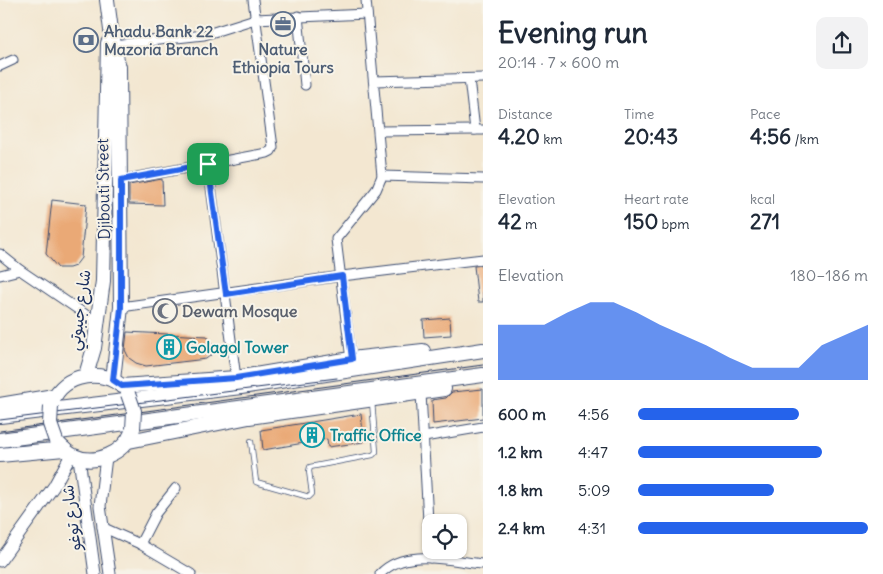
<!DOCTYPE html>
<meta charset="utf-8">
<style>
body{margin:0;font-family:Delius,"Playpen Sans Arabic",sans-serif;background:#f2f2f3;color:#1f2937;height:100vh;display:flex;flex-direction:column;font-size:19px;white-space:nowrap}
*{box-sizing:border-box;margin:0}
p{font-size:16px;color:#747a83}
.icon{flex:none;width:28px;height:28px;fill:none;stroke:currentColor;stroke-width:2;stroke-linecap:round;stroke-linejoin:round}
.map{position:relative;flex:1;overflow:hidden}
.drawer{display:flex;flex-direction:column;background:#fff;width:400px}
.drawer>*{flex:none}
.controls{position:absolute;left:422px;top:514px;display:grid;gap:10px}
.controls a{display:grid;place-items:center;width:45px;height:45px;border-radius:10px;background:#fff;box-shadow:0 1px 4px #0004;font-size:25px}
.pin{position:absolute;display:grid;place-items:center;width:42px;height:42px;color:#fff;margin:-21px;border-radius:10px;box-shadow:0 2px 8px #0006}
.round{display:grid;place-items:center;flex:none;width:52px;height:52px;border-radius:10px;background:#f2f2f3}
.head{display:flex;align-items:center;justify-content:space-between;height:85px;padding:0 15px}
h1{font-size:28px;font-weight:700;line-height:38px}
.stats{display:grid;grid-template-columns:repeat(3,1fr);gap:8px;height:85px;padding:5px 15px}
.stats div{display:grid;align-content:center}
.stats b{font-size:21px;font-weight:700}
.stats small{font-size:14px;font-weight:400}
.stats p{font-size:14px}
.chart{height:140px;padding:10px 15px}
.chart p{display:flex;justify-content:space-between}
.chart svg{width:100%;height:90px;margin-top:5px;fill:#2563eb;opacity:.7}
ul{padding:0 15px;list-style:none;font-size:16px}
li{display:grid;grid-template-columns:80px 60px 1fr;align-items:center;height:38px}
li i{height:12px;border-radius:6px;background:#2563eb}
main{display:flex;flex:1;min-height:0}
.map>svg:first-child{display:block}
.building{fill:#eaa976}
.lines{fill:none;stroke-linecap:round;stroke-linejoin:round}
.service-casing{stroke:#3b4b6f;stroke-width:6}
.minor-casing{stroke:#3b4b6f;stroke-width:11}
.tertiary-casing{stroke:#3b4b6f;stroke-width:13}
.primary-casing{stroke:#3b4b6f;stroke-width:16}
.service{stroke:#fff;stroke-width:4.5}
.minor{stroke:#fff;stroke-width:9}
.tertiary{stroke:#fff;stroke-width:11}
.primary{stroke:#fff;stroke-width:14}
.tram{stroke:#1b2f5e;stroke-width:1}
.primary-bridge-casing{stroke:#3b4b6f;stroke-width:16;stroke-linecap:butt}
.primary-bridge{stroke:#fff;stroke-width:14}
.route-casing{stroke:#fff;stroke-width:10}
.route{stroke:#2563eb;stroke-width:6}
.labels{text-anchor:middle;stroke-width:4;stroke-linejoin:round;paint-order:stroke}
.service-label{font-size:16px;font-weight:bold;fill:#4e5e75;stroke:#f7f3e8;text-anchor:start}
.street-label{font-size:16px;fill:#1b2f5e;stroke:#f7f3e8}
.worship-label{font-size:16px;font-weight:bold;fill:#5b616d;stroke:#f7f3e8;text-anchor:start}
.culture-label{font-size:16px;font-weight:bold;fill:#0d838f;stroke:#f7f3e8;text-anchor:start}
</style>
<main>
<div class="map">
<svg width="483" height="574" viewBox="0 0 483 574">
<rect width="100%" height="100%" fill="#f7f3e8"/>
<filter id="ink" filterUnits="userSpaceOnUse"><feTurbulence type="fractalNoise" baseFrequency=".02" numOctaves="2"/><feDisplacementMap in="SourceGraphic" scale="10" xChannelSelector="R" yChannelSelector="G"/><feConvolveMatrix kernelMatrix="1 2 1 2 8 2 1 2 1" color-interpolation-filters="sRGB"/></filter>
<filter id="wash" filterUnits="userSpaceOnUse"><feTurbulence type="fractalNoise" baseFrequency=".0096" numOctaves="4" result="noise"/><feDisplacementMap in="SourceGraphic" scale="20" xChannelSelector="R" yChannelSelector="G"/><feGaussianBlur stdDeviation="1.12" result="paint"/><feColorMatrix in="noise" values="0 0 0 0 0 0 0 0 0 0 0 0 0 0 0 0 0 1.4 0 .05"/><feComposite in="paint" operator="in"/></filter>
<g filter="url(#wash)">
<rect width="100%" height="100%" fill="#f3e7d1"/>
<g id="blocks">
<g class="building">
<polygon points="162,179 163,205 129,204 129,185"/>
<polygon points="52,200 86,204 81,258 75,266 69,268 58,268 46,254"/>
<polygon points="483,265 483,302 478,302 474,266"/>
<polygon points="450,318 451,335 424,337 423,320"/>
<polygon points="127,332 207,336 213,345 212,354 206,359 146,366 136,363 129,358 125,350"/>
<polygon points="483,389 483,418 433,424 432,400 446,398 452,392"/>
<polygon points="361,414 364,442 328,447 327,439 263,450 261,430"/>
</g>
</g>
</g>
<g filter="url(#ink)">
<use href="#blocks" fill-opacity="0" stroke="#3b4b6f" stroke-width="1"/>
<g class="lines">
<defs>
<polyline id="service" points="251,441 256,482 309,497 312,494 309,471 310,467 373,455 376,452 372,401"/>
<g id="minor">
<polyline points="298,16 305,85"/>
<polyline points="113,45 204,35 255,19 367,14"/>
<polyline points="0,66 13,60"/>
<polyline points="469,79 475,130 483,130"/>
<polyline points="374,81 483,78"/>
<polyline points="379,131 475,130"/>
<polyline points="382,176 483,179"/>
<polyline points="121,180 208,164"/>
<polyline points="0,254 20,270 98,323"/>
<polyline points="0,275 20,270"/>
<polyline points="121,307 342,276 483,259"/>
<polyline points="351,359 336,239 376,190 382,176 366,0"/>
<polyline points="236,378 208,164 267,153 271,151 273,147 253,0"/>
<polyline points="421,393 430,558"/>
<polyline points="424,437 483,427"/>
<polyline points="102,527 140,544 191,574"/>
<polyline points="140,544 156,513 176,488"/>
<path d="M380,574C405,547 451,561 483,564"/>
</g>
<g id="tertiary">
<polyline points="106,457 100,506 110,574"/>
<polyline points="79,458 95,574"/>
<polyline points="0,561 54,486 71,455"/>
</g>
<g id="primary">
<polyline points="107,0 113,45 119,67 121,307 113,380"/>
<polyline points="86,375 94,348 103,281 108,43"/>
<polyline points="122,386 236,378 351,359 423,351"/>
<polyline points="0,405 54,396"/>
<path d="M51,406C58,377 96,367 119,384"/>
<polyline points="0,416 241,387 483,350"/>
<polyline points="0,440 483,375"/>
<path d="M56,441C61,446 67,453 74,456C95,466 124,453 132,432"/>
<polyline points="129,441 249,417 444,389"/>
<polyline points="0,455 64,449"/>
</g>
</defs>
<use href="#service" class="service-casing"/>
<use href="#minor" class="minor-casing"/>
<use href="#tertiary" class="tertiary-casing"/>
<use href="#primary" class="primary-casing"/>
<use href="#service" class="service"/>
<use href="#minor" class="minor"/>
<use href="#tertiary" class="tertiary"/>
<use href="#primary" class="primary"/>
<g class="tram">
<polyline points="0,420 337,378"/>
<polyline points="0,431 483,365"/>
</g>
<defs>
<g id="primary-bridge">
<polyline points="128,394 134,411 133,429"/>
<polyline points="51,406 50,424 56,441"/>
</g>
</defs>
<use href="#primary-bridge" class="primary-bridge-casing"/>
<use href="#primary-bridge" class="primary-bridge"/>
</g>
</g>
<g class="lines" filter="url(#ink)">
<defs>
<polygon id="route" points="208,164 226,294 342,276 352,359 236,378 122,386 113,380 121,308 121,180"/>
</defs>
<use href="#route" class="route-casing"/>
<use href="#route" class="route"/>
</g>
<defs>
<symbol id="office-ring" viewBox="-11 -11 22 22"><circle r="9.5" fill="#f7f3e8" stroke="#5c6f8a" stroke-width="1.5"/><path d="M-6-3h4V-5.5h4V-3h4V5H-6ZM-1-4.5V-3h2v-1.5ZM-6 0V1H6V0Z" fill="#5c6f8a"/></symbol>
<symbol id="bank-ring" viewBox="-11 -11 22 22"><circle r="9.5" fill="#f7f3e8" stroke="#5c6f8a" stroke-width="1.5"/><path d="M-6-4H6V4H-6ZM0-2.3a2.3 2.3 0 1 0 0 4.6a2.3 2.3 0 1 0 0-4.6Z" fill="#5c6f8a"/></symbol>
<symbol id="mosque-ring" viewBox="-11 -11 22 22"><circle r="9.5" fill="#f7f3e8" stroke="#6b7280" stroke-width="1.5"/><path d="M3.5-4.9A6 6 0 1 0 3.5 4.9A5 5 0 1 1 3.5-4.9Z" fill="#6b7280"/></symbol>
<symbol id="building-ring" viewBox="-11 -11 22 22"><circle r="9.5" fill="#f7f3e8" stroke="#0f9aa8" stroke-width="1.5"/><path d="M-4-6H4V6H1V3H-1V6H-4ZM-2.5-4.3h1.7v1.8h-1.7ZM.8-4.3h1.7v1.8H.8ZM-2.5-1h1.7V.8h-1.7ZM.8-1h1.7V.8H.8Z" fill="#0f9aa8"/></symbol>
</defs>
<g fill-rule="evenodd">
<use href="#office-ring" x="269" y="10" width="28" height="28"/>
<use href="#bank-ring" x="72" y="26" width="28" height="28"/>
<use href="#mosque-ring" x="151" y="297" width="28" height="28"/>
<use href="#building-ring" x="155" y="333" width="28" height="28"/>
<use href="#building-ring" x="298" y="421" width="28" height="28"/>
</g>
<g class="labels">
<g class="service-label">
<text x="104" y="37">Ahadu Bank 22<tspan x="104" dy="18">Mazoria Branch</tspan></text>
<text x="283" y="55" text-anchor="middle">Nature<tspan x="283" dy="18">Ethiopia Tours</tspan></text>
</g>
<g class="street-label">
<text transform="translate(103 189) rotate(-91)" y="6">Djibouti Street</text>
<text transform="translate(79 310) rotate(-82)" y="6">شارع جيبوتي</text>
<text transform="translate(71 518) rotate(-97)" y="6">شارع توغو</text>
</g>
<g class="worship-label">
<text x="182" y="317">Dewam Mosque</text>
</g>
<g class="culture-label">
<text x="186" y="353">Golagol Tower</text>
<text x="330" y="441">Traffic Office</text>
</g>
</g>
</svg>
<div class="controls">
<a><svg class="icon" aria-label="locate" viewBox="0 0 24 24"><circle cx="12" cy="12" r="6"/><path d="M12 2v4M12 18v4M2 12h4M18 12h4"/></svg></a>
</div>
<div class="pin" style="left:208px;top:164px;background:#1e9e55"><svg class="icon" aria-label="arrive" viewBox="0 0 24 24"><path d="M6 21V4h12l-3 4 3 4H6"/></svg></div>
</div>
<section class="drawer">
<div class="head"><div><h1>Evening run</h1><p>20:14 · 7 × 600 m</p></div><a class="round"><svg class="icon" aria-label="share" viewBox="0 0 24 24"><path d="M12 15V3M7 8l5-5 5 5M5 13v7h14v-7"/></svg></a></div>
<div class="stats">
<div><p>Distance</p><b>4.20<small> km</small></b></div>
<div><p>Time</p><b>20:43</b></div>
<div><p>Pace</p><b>4:56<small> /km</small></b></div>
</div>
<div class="stats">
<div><p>Elevation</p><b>42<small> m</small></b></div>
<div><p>Heart rate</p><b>150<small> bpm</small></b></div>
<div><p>kcal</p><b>271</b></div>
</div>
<div class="chart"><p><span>Elevation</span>180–186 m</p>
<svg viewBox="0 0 160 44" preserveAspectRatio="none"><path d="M0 44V17L10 17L20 17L30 11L40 6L50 6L60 11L70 17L80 22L90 27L100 33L110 38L120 38L130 38L140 27L150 22L160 17V44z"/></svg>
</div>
<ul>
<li><b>600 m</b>4:56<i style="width:70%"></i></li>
<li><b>1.2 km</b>4:47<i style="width:80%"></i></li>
<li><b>1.8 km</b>5:09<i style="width:59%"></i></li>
<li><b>2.4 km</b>4:31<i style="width:100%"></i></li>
</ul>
</section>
</main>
